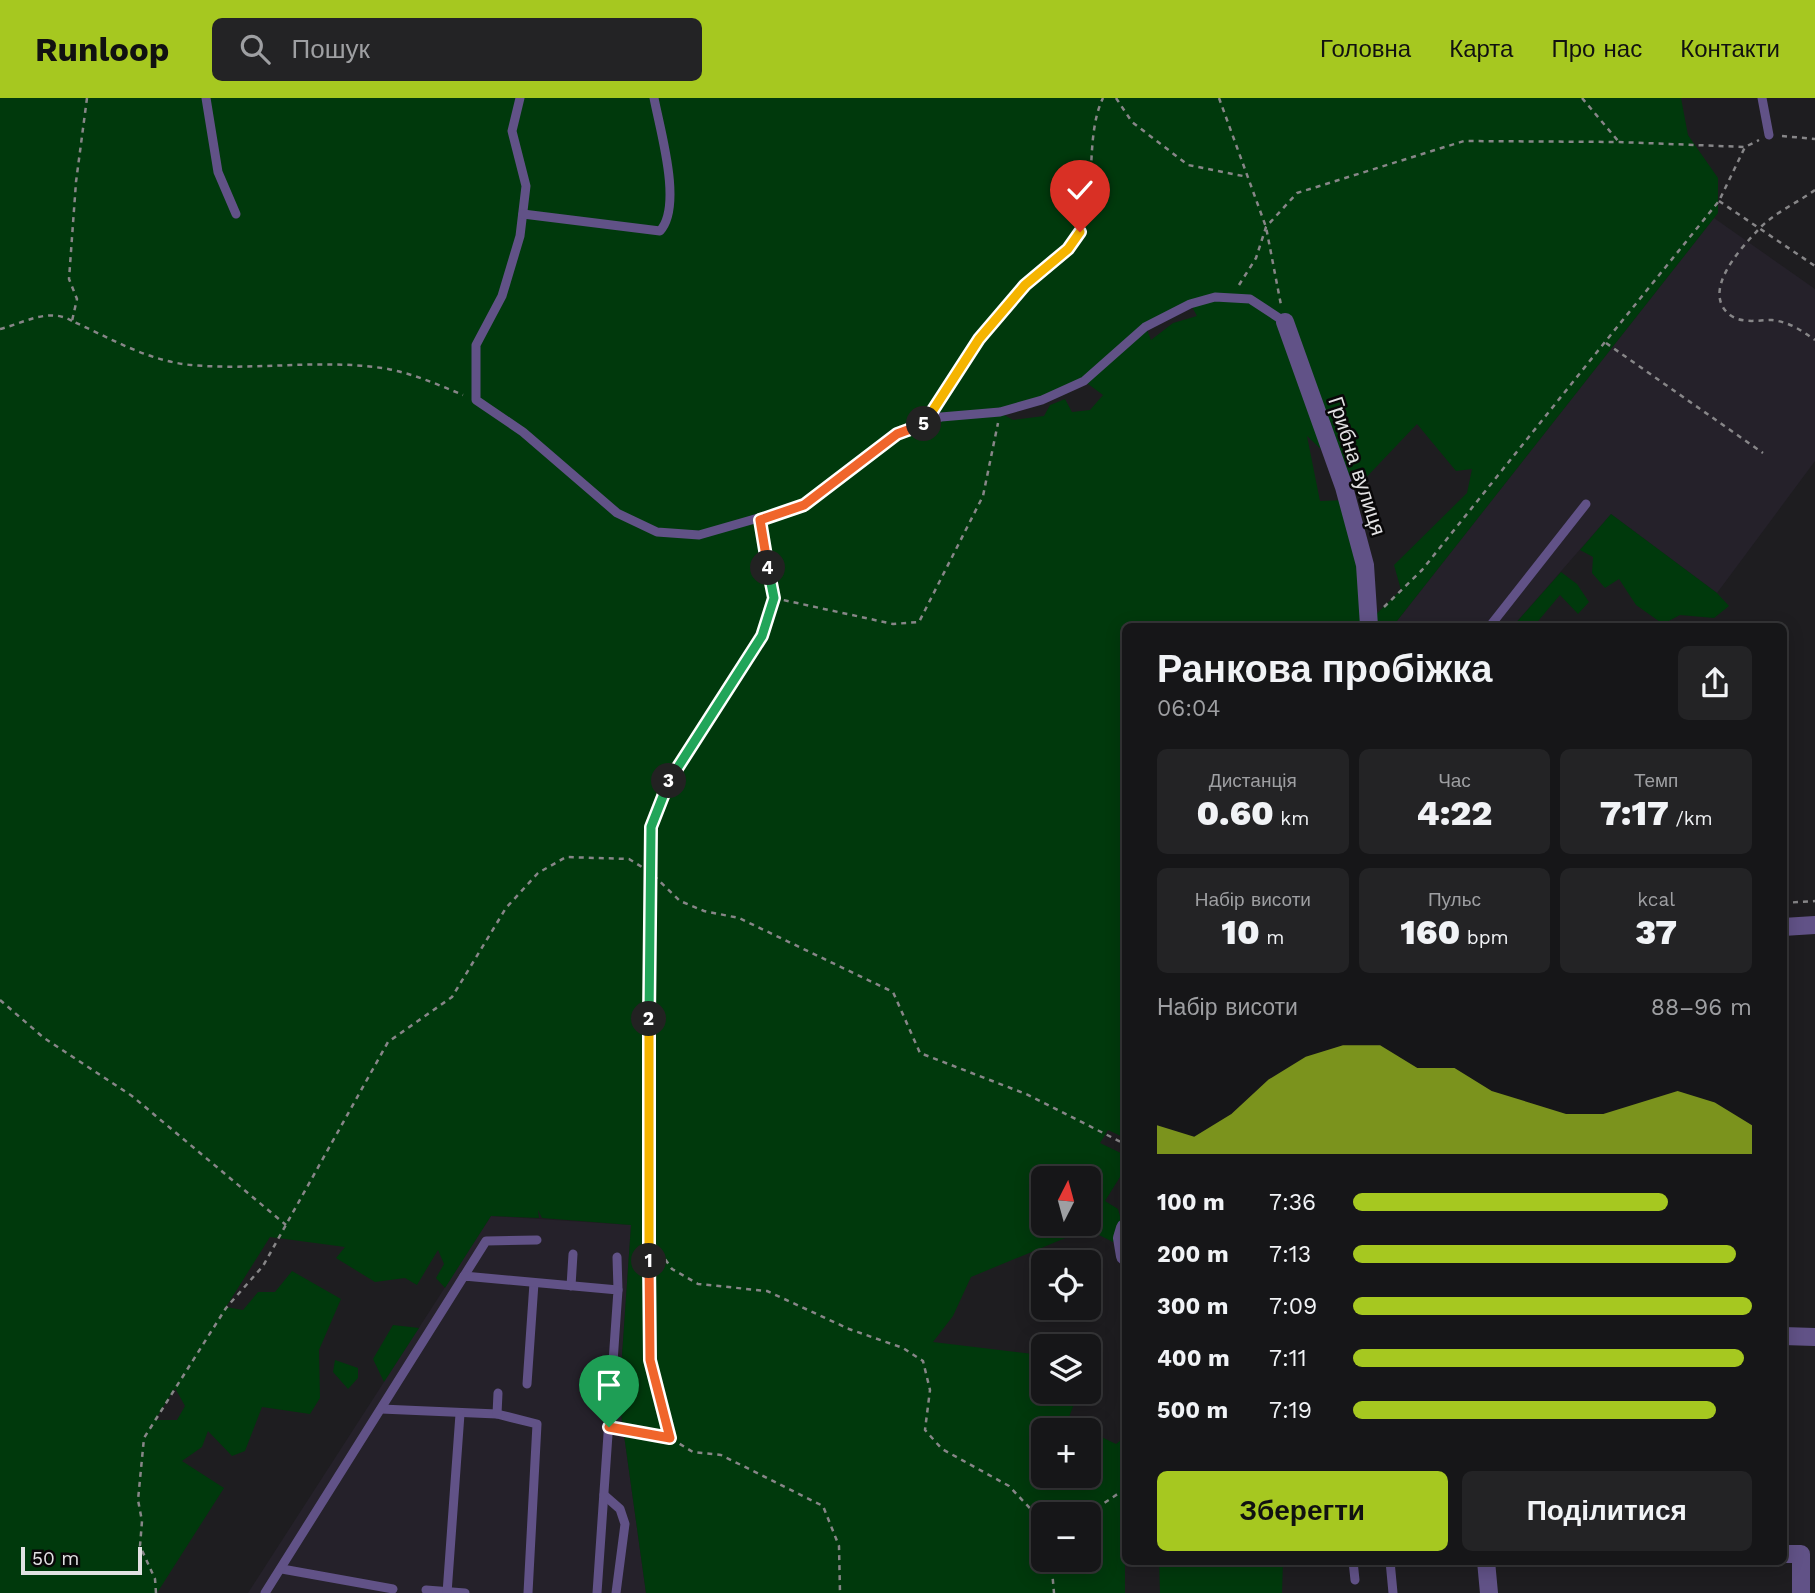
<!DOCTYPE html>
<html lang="uk">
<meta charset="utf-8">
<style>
body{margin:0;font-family:"Work Sans",sans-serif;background:#232325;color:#f1f3f6;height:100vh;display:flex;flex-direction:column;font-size:26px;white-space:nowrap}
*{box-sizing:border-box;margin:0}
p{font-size:23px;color:#9e9fa2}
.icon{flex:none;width:38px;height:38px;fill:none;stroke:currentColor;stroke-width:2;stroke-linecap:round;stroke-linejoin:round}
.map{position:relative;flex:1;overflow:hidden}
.side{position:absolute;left:1122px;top:525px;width:665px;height:942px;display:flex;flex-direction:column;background:#161618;border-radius:10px;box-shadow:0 4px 18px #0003,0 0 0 2px #353537}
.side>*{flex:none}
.needle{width:46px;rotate:6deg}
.fabs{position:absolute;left:1031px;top:1068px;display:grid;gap:14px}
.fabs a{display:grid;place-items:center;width:70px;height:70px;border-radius:10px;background:#161618;box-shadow:0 4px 18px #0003,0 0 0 2px #353537;font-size:35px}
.scale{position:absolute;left:21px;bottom:18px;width:121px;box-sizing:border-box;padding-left:7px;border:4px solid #e2e1e3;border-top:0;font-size:19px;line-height:24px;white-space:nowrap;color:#e2e1e3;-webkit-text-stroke:5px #080708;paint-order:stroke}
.pin{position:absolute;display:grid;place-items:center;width:60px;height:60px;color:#fff;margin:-72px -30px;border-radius:50% 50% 50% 0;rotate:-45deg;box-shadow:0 0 7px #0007}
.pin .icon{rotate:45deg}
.km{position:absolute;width:35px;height:35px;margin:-18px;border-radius:50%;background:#222;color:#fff;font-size:19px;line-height:35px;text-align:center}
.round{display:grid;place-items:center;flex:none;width:74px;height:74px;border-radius:10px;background:#232325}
.head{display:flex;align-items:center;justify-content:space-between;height:119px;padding:0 35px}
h1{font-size:38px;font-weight:800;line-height:52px}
.figures{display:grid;grid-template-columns:repeat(3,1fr);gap:10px;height:119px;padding:7px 35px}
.figures div{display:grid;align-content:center;border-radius:10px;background:#232325;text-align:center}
.figures b{font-size:35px;font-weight:800}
.figures small{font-size:19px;font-weight:400}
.figures p{font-size:19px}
.chart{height:196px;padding:14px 35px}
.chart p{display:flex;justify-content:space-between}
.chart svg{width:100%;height:126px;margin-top:7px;fill:#a6c820;opacity:.7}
.primary-button{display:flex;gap:14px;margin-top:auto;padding:14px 35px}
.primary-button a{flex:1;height:80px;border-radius:10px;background:#a6c820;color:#111;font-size:28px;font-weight:800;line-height:80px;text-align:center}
.primary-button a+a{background:#232325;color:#f1f3f6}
ul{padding:0 35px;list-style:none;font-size:23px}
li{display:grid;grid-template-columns:112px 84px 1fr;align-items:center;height:52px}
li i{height:18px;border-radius:9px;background:#a6c820}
header{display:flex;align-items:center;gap:42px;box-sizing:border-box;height:98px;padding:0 35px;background:#a6c820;color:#111}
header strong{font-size:33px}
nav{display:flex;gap:38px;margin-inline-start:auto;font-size:24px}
.search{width:490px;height:63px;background:#232325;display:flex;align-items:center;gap:18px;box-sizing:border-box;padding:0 24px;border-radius:10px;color:#9e9fa2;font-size:26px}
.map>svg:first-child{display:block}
.built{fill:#25212a}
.green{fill:#00390c;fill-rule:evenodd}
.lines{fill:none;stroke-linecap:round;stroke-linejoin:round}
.path{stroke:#878688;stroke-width:2.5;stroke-dasharray:5 5;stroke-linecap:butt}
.lane{stroke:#615287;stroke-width:9}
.street{stroke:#615287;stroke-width:18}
.split-1-casing{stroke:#fff;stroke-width:14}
.split-2-casing{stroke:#fff;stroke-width:14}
.split-3-casing{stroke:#fff;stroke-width:14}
.split-4-casing{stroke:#fff;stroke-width:14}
.split-5-casing{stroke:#fff;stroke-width:14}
.split-6-casing{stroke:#fff;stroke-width:14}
.split-1{stroke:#f0652b;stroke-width:9}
.split-2{stroke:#f5b400;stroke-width:9}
.split-3{stroke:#22a559;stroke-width:9}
.split-4{stroke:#22a559;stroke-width:9}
.split-5{stroke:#f0652b;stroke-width:9}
.split-6{stroke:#f5b400;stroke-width:9}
.labels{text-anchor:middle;stroke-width:5;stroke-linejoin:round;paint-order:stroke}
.street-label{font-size:21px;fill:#e2e1e3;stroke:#080708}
</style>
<header>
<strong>Runloop</strong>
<div class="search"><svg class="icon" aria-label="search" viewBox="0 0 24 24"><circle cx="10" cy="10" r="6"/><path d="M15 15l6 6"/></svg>Пошук</div>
<nav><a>Головна</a><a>Карта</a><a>Про нас</a><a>Контакти</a></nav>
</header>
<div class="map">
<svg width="1815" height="1495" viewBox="0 0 1815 1495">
<rect width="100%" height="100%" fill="#1e1d20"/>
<g class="built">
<polygon points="1714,120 1815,191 1815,363 1717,495 1611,416 1513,528 1393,528"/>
<polygon points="491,1118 631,1127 619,1301 646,1495 248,1495"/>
</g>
<g class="green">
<path d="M0,0H1681L1688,37L1718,80V115L1393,528H1125V1040L1108,1032L1100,1045L1125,1057V1071L1105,1103L1118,1111L1124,1132L1123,1149L1087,1131L971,1179L953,1218L933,1244L1042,1257L1043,1293H1079L1064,1332H1043V1377H1088L1089,1333L1116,1346L1125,1339V1495H646L619,1301L631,1127L542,1120L538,1112L539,1120L491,1118L445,1190L436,1180L444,1166L438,1152L417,1187L405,1180L375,1184L336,1160L345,1149L270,1139L226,1209L243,1212L258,1194H275L292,1173L341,1201L319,1252L320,1300L310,1316L262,1309L245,1353L232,1358L208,1333L202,1349L182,1363L224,1390L157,1495H0ZM1191,207L1197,218L1173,225L1151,242L1146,229ZM1084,283L1103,297L1090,312L1072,314L1065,301L1050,307L1044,318L1013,322L1001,315ZM1417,326L1456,373L1472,371L1467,395L1394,467L1401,492L1369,523L1348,402L1320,403L1307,338L1359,387ZM1043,1080H1088V1125H1043ZM175,1290L185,1308L177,1322H155ZM1043,1416H1088V1461H1043Z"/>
<polygon points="1611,416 1717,495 1729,508 1714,520 1680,517 1663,526 1636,507 1619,481 1605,490 1592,475 1593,459 1580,452"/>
<polygon points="1561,474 1577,486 1589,504 1578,516 1560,497 1534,528 1513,528"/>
<polygon points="393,1227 419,1230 384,1284 373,1261"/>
<polygon points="335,1262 358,1270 358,1280 348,1291 333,1274"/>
<polygon points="1159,1463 1283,1463 1282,1495 1160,1495"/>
</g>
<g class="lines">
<g class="path">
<path d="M87,0L76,84L69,181L77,201L72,223C110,240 148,263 191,267C256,273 323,260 388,271C414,276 439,287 463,297"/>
<polyline points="1116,0 1132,24 1188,67 1248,79"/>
<polyline points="1219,0 1266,129 1281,207"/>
<polyline points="1582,0 1619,44"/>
<polyline points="1782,38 1815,41"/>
<path d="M1815,92C1797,105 1772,116 1758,132C1739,152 1701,194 1730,217C1742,226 1759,222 1772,222C1789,224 1801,232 1815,242"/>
<polyline points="1719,103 1815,168"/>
<polyline points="1239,187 1256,160 1266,129 1297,95 1464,43 1619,44 1745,49"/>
<path d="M0,231C24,225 49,209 72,223"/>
<polyline points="1606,245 1763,355"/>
<path d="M937,308C960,264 990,222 1025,187C1042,170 1067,158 1079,136C1098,101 1084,39 1103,0"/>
<polyline points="774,500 893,526 919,524 983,398 998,325"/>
<polyline points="1384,509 1422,472 1605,244 1719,103 1745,49 1759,42"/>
<polyline points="1783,805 1815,803"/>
<polyline points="0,902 44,940 132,998 286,1127"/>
<polyline points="648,1137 672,1171 698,1186 767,1193 849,1231 903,1250 923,1263 930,1292 925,1332 942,1351 1009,1388 1041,1422 1043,1429"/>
<polyline points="622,1332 670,1340 693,1354 721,1357 823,1408 839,1448 840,1495"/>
<polyline points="670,1340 650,1262 651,729 666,688 762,539 774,500 761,431"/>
<polyline points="1088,1416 1125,1391"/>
<polyline points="1051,1461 1054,1495"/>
<polyline points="1053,1474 1055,1461"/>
<polyline points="156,1495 155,1481 140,1448 142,1423 138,1402 144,1340 226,1210 263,1168 388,944 452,899 506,810 538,775 566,759 629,761 650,774 680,803 704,813 739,820 893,894 920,955 1026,996 1125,1046"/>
</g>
<g class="lane">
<polyline points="206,0 218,74 236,116"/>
<polyline points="520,0 512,33 526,88 520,138 502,198 476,247 476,302 523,334 617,415 657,434 699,437 804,407 897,336 941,319 1000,314 1042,302 1084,283 1145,229 1190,206 1215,199 1250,201 1285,224"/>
<polyline points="1762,0 1769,37"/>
<path d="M523,116L660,133C683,108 660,32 654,0"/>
<polyline points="1490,528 1586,406"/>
<polyline points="617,1159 618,1192"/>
<polyline points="464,1178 486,1143 537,1142"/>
<polyline points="571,1188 573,1156"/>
<polyline points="527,1286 534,1185"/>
<polyline points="381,1311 497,1316 537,1326 528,1495"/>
<polyline points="497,1316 498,1295"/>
<polyline points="604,1397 620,1411 625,1426 616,1495"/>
<polyline points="1353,1463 1355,1482"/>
<polyline points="1390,1463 1393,1495"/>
<polyline points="282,1471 393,1491"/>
<polyline points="426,1492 465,1495"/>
<polyline points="265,1495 464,1178 618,1192 597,1495"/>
<polyline points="447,1495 460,1316"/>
</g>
<g class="street">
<polyline points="1285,224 1344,389 1365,467 1369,528"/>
<polyline points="1783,829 1815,827"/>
<polyline points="1125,1130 1122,1140 1125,1158"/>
<polyline points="1783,1238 1815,1239"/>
<polyline points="1783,1456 1801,1456 1801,1495"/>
<polyline points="1486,1463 1489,1495"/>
</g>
</g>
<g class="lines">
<defs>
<polyline id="split-1" points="609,1329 670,1340 650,1262 649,1163"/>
<polyline id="split-2" points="649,1163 649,921"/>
<polyline id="split-3" points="649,921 651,729 669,683"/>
<polyline id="split-4" points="669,683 762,538 774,500 768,470"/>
<polyline id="split-5" points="768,470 760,422 804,407 897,336 924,326"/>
<polyline id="split-6" points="924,326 979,241 1025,187 1068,151 1080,134"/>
</defs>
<use href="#split-1" class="split-1-casing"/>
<use href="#split-2" class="split-2-casing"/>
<use href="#split-3" class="split-3-casing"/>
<use href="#split-4" class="split-4-casing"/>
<use href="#split-5" class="split-5-casing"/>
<use href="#split-6" class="split-6-casing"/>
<use href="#split-1" class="split-1"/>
<use href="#split-2" class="split-2"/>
<use href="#split-3" class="split-3"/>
<use href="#split-4" class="split-4"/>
<use href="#split-5" class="split-5"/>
<use href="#split-6" class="split-6"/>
</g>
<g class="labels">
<g class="street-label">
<text transform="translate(1357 368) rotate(72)" y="7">Грибна вулиця</text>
</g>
</g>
</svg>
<div class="fabs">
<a><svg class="needle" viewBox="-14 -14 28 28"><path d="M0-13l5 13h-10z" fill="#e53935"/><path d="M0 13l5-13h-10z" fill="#9e9fa2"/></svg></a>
<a><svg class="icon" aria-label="locate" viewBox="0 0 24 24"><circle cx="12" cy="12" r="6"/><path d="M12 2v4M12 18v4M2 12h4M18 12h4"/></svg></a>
<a><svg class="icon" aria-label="layers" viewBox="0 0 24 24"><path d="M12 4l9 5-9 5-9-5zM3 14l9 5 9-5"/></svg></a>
<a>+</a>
<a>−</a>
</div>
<div class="scale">50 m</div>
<div class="pin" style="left:609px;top:1329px;background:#1e9e55"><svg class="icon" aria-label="arrive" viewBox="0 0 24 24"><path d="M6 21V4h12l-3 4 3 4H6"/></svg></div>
<div class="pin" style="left:1080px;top:134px;background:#d93025"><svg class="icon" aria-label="check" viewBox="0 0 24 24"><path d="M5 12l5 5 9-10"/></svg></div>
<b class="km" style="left:649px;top:1163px">1</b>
<b class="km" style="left:649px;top:921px">2</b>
<b class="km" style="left:669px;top:683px">3</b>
<b class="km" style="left:768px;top:470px">4</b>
<b class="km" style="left:924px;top:326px">5</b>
<section class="side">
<div class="head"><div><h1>Ранкова пробіжка</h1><p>06:04</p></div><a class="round"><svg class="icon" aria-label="share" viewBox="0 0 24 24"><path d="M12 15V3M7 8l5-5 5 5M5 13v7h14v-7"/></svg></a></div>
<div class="figures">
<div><p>Дистанція</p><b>0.60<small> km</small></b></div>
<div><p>Час</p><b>4:22</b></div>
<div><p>Темп</p><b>7:17<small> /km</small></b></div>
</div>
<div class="figures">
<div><p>Набір висоти</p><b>10<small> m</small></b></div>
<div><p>Пульс</p><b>160<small> bpm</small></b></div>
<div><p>kcal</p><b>37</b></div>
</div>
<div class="chart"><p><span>Набір висоти</span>88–96 m</p>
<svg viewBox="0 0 160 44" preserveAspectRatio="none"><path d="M0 44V34L10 38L20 30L30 18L40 10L50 6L60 6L70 14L80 14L90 22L100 26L110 30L120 30L130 26L140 22L150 26L160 34V44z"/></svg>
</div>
<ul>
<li><b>100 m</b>7:36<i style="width:79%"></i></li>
<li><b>200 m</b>7:13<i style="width:96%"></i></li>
<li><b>300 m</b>7:09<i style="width:100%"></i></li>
<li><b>400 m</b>7:11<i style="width:98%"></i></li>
<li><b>500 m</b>7:19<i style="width:91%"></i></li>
</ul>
<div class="primary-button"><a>Зберегти</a><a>Поділитися</a></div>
</section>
</div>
